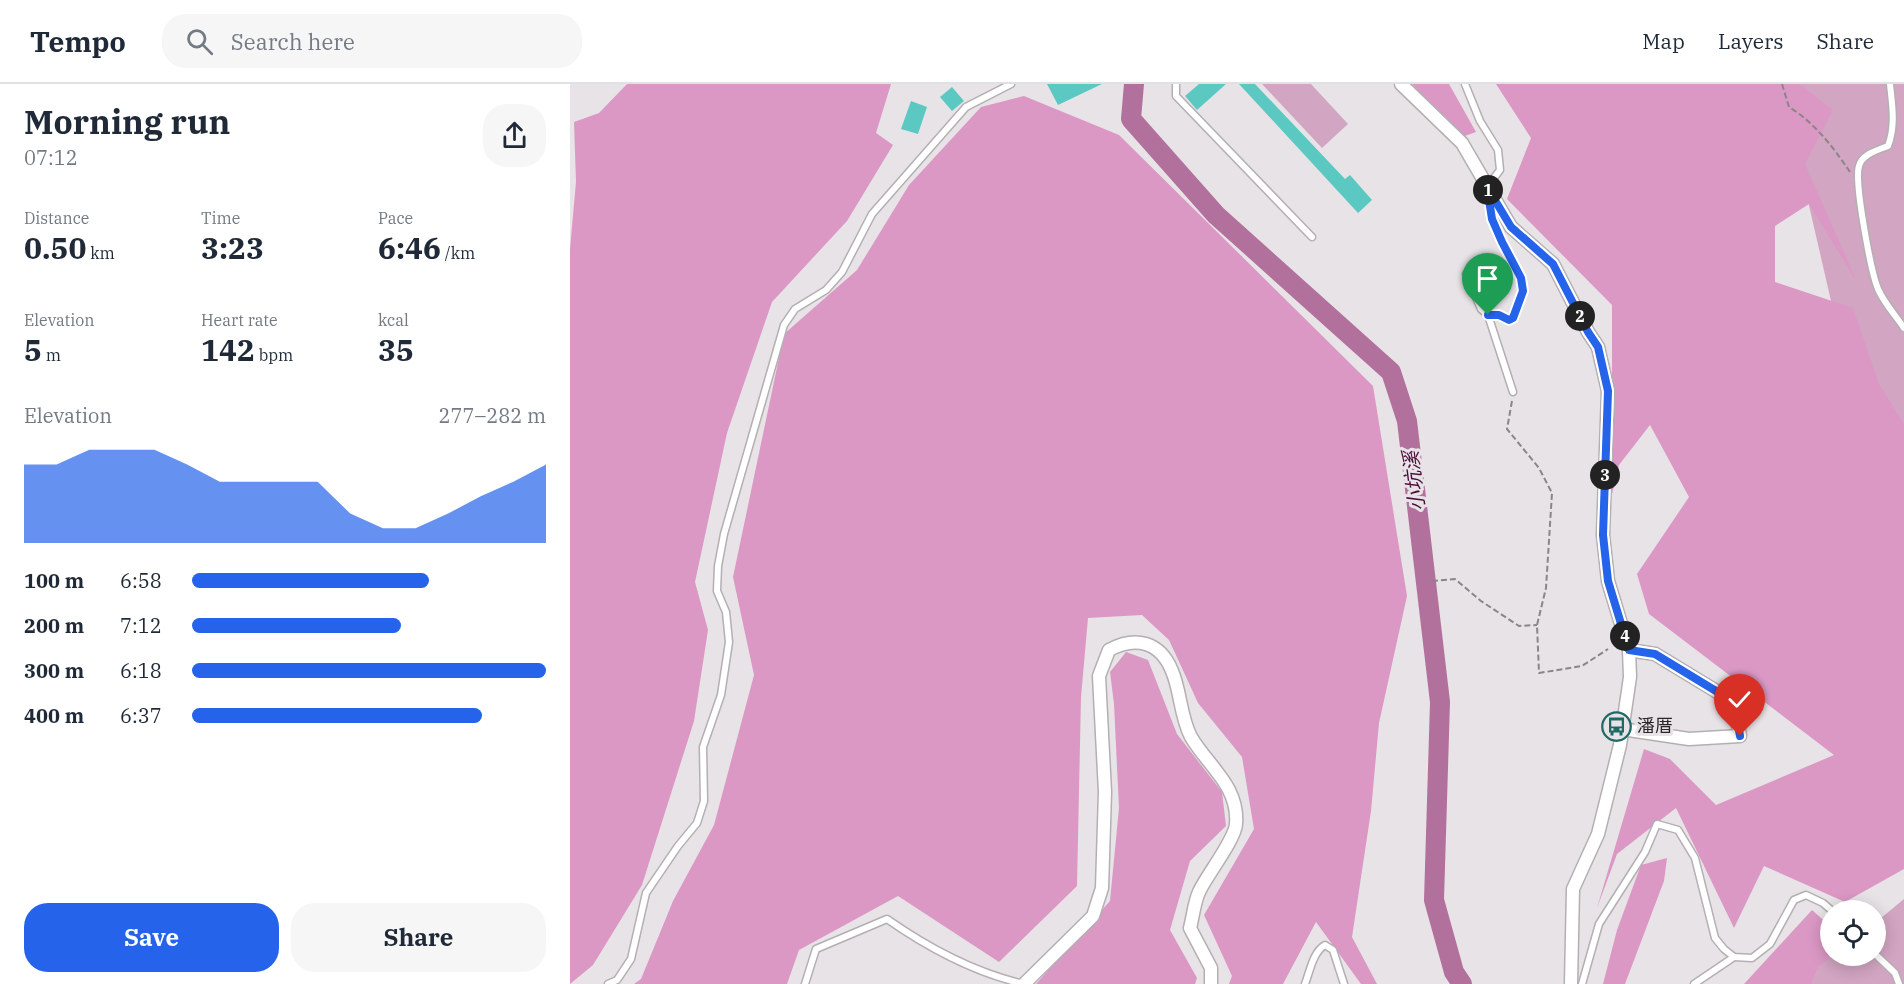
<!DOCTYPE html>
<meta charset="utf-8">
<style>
body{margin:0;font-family:"IBM Plex Serif","Noto Sans TC",serif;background:#f6f6f7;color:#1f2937;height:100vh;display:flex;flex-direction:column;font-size:22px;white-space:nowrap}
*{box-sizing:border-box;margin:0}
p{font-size:20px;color:#747a83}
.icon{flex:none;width:33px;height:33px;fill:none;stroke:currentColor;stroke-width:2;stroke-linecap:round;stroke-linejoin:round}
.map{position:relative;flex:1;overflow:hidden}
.drawer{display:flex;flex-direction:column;background:#fff;width:570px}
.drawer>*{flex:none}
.buttons{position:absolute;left:1250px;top:816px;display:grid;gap:12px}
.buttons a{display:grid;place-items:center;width:66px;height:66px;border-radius:50%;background:#fff;box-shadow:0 3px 15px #0003;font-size:30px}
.pin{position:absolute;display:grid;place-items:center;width:51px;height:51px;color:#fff;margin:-62px -26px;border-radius:50% 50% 50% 0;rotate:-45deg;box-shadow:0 0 6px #0007}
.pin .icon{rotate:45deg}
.km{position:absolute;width:30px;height:30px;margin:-15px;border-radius:50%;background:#222;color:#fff;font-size:16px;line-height:30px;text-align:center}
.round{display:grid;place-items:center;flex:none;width:63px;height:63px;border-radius:24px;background:#f6f6f7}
.summary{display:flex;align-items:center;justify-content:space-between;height:102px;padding:0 24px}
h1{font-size:33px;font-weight:800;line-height:45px}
.figures{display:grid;grid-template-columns:repeat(3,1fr);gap:9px;height:102px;padding:6px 24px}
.figures div{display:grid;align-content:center}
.figures b{font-size:30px;font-weight:800}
.figures small{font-size:16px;font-weight:400}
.figures p{font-size:16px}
.chart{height:168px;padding:12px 24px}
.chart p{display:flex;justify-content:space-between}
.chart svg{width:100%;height:108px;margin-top:6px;fill:#2563eb;opacity:.7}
.primary-button{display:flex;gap:12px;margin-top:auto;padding:12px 24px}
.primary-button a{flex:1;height:69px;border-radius:24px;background:#2563eb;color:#fff;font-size:24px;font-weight:800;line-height:69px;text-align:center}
.primary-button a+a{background:#f6f6f7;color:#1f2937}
ul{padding:0 24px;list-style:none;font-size:20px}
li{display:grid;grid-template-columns:96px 72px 1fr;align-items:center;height:45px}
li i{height:15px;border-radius:8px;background:#2563eb}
header{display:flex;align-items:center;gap:36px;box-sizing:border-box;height:84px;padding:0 30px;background:#fff;border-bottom:2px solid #e0e1e3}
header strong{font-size:28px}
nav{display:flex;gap:33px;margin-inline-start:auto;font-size:21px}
.search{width:420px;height:54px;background:#f6f6f7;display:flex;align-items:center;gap:15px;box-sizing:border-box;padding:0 21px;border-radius:24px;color:#747a83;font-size:22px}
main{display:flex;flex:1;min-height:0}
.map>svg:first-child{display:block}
.green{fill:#d2a5c2}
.forest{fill:#db98c5}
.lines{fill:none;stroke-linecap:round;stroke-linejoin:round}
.river{stroke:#b2719d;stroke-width:20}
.building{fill:#5cc8c2}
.lane-casing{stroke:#b4afb2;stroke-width:9}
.street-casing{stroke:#b4afb2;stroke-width:15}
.path{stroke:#8a8688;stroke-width:2;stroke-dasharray:6 3;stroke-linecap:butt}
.lane{stroke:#fff;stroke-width:6}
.street{stroke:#fff;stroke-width:12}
.route-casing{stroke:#fff;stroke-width:12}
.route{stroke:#2563eb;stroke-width:8}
.labels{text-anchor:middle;stroke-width:6;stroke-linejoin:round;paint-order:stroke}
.poi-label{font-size:18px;fill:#282627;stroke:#e8e3e6;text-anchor:start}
.water-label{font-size:20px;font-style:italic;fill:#480d3a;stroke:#e8e3e6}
</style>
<header>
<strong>Tempo</strong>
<div class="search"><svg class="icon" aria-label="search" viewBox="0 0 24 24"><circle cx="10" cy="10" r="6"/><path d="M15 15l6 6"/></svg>Search here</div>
<nav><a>Map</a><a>Layers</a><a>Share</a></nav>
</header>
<main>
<section class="drawer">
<div class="summary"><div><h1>Morning run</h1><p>07:12</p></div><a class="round"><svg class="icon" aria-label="share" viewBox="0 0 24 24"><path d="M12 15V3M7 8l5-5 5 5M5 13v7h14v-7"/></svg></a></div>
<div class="figures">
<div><p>Distance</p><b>0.50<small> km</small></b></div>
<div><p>Time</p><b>3:23</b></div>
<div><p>Pace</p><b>6:46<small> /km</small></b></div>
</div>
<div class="figures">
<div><p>Elevation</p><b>5<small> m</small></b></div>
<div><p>Heart rate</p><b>142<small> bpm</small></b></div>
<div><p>kcal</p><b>35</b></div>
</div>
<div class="chart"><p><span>Elevation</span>277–282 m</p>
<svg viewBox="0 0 160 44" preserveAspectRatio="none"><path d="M0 44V12L10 12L20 6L30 6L40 6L50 12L60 19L70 19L80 19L90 19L100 32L110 38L120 38L130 32L140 25L150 19L160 12V44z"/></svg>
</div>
<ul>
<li><b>100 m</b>6:58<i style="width:67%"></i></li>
<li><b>200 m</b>7:12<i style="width:59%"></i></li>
<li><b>300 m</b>6:18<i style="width:100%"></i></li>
<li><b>400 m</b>6:37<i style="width:82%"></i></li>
</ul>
<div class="primary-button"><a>Save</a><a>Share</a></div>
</section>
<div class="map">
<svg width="1334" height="900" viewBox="0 0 1334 900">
<rect width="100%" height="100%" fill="#e8e3e6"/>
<g class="green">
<polygon points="692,0 741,0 778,40 752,64"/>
<polygon points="1211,0 1334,0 1334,413 1303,399"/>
<polygon points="1334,815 1334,900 1242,900 1249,881 1263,872 1305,872 1305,839"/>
</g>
<g class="forest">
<polygon points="57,0 321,0 306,49 323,61 277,137 202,218 157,349 125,498 138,546 124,637 72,801 23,881 0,900 0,165 6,98 4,38 29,29"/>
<polygon points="842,0 879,0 906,48 889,54"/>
<polygon points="926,0 1230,0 1263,26 1235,80 1287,198 1239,120 1205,142 1205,198 1283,224 1309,300 1334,340 1334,785 1275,818 1194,782 1164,844 1106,724 1047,770 1027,824 1074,665 1100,675 1146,721 1264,671 1079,530 1067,490 1119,413 1080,341 1049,381 1042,410 1042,221 937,115 961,54"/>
<polygon points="454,12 549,51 803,302 837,512 809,639 801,727 782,853 807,900 791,900 746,838 713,900 659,900 662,892 634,831 684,745 672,673 628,619 599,556 572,531 518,534 511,613 507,802 429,878 328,812 229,866 217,900 64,900 71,895 103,817 144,741 184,591 163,493 214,250 287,186 339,101 411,23"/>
<polygon points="556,568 578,576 607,650 652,708 656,742 620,777 600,846 627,894 625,900 466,900 540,817 549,724 544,620 540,588"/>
<polygon points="1097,774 1094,797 1055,900 1033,900 1047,846 1071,781"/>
<polygon points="1242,826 1260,842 1260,872 1263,872 1249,882 1242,900 1174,900"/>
</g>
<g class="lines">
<polyline class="river" points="564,0 561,35 646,131 821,288 837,337 870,618 864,816 884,888 892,900"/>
</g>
<g class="building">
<polygon points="477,0 532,0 488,21"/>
<polygon points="629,0 656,0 627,26 615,12"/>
<polygon points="669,0 685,0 775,95 780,91 802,116 788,129"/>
<polygon points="382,3 394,17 382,27 370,13"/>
<polygon points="341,17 357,23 348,50 331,45"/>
</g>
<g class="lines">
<defs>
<g id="lane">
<polyline points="606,0 606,12 742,153"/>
<polyline points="895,0 910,37 928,66 930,86 917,103 922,135 931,158 951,194 953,207 943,234 939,236 929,231 918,231 943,308"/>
<path d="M1320,0C1322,21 1326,41 1318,62C1308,66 1292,70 1289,82C1284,98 1301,188 1308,205C1314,219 1326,232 1334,244"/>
<polyline points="896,190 911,225 918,231"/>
<polyline points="1305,870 1325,889 1329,900"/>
<polyline points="38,900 47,896 61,875 76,809 108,762 127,739 134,717 133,663 151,611 159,558 156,528 147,507 148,482 154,450 214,241 225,225 256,206 272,188 302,130 396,23 441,0"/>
<path d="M235,900L246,865L317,835C357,863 406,889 454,900"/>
<path d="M735,900C740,887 743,868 755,861L763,866L774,900"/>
<polyline points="1012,900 1029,840 1075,768 1087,740 1108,746 1125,774 1145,854 1154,865 1164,873 1182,874 1200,860 1224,816 1236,811 1253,819 1261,826"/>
<polyline points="1124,900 1164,873"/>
</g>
<g id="street">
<polyline points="831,0 892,59 941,143 983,180 1018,248 1028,263 1038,307 1033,451 1038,497 1059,566 1060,593 1050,661 1028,750 1003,805 1001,900"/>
<polyline points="1052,645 1119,655 1170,652 1164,618 1085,570 1059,566"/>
<path d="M454,900L523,832L532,804L535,708L529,592L539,566C565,552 590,557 602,587C611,608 610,632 621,653C638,682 669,702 666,740C665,756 636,792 629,808C624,819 623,833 620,844L641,884V900"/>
</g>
</defs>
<use href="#lane" class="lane-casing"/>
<use href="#street" class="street-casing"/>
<g class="path">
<path d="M1212,0L1219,23C1245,39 1263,63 1280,88"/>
<polyline points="942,317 937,345 969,384 982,409 976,504 967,541 969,589 1012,582 1038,565"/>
<polyline points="862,497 885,495 911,517 949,542 967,541"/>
</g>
<use href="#lane" class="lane"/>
<use href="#street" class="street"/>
</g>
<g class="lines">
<defs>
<polyline id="route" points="918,231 929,231 939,236 943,234 953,207 951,194 932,158 922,135 917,103 941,143 983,180 1018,248 1028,263 1038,307 1033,451 1038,497 1059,566 1085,570 1164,618 1170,652"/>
</defs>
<use href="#route" class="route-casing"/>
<use href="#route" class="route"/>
</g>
<defs>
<symbol id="bus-ring" viewBox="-11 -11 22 22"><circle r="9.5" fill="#e8e3e6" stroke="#1f6a66" stroke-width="1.5"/><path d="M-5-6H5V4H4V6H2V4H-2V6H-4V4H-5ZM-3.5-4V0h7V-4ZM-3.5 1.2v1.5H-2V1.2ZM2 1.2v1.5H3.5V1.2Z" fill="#1f6a66"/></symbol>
</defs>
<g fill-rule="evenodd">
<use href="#bus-ring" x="1030" y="626" width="33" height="33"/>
</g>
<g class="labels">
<g class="poi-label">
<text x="1067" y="648">潘厝</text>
</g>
<g class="water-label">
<text transform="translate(844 397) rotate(-97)" y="7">小坑溪</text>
</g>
</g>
</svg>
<div class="buttons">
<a><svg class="icon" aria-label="locate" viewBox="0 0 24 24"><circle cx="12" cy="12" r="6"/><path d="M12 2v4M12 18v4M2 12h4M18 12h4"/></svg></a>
</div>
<div class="pin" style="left:918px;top:231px;background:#1e9e55"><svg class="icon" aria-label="arrive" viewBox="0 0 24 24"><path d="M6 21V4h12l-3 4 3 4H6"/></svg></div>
<div class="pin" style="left:1170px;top:652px;background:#d93025"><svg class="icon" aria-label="check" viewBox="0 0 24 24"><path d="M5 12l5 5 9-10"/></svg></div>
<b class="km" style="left:918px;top:106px">1</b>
<b class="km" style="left:1010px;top:232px">2</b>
<b class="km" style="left:1035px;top:391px">3</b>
<b class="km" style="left:1055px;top:552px">4</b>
</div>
</main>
